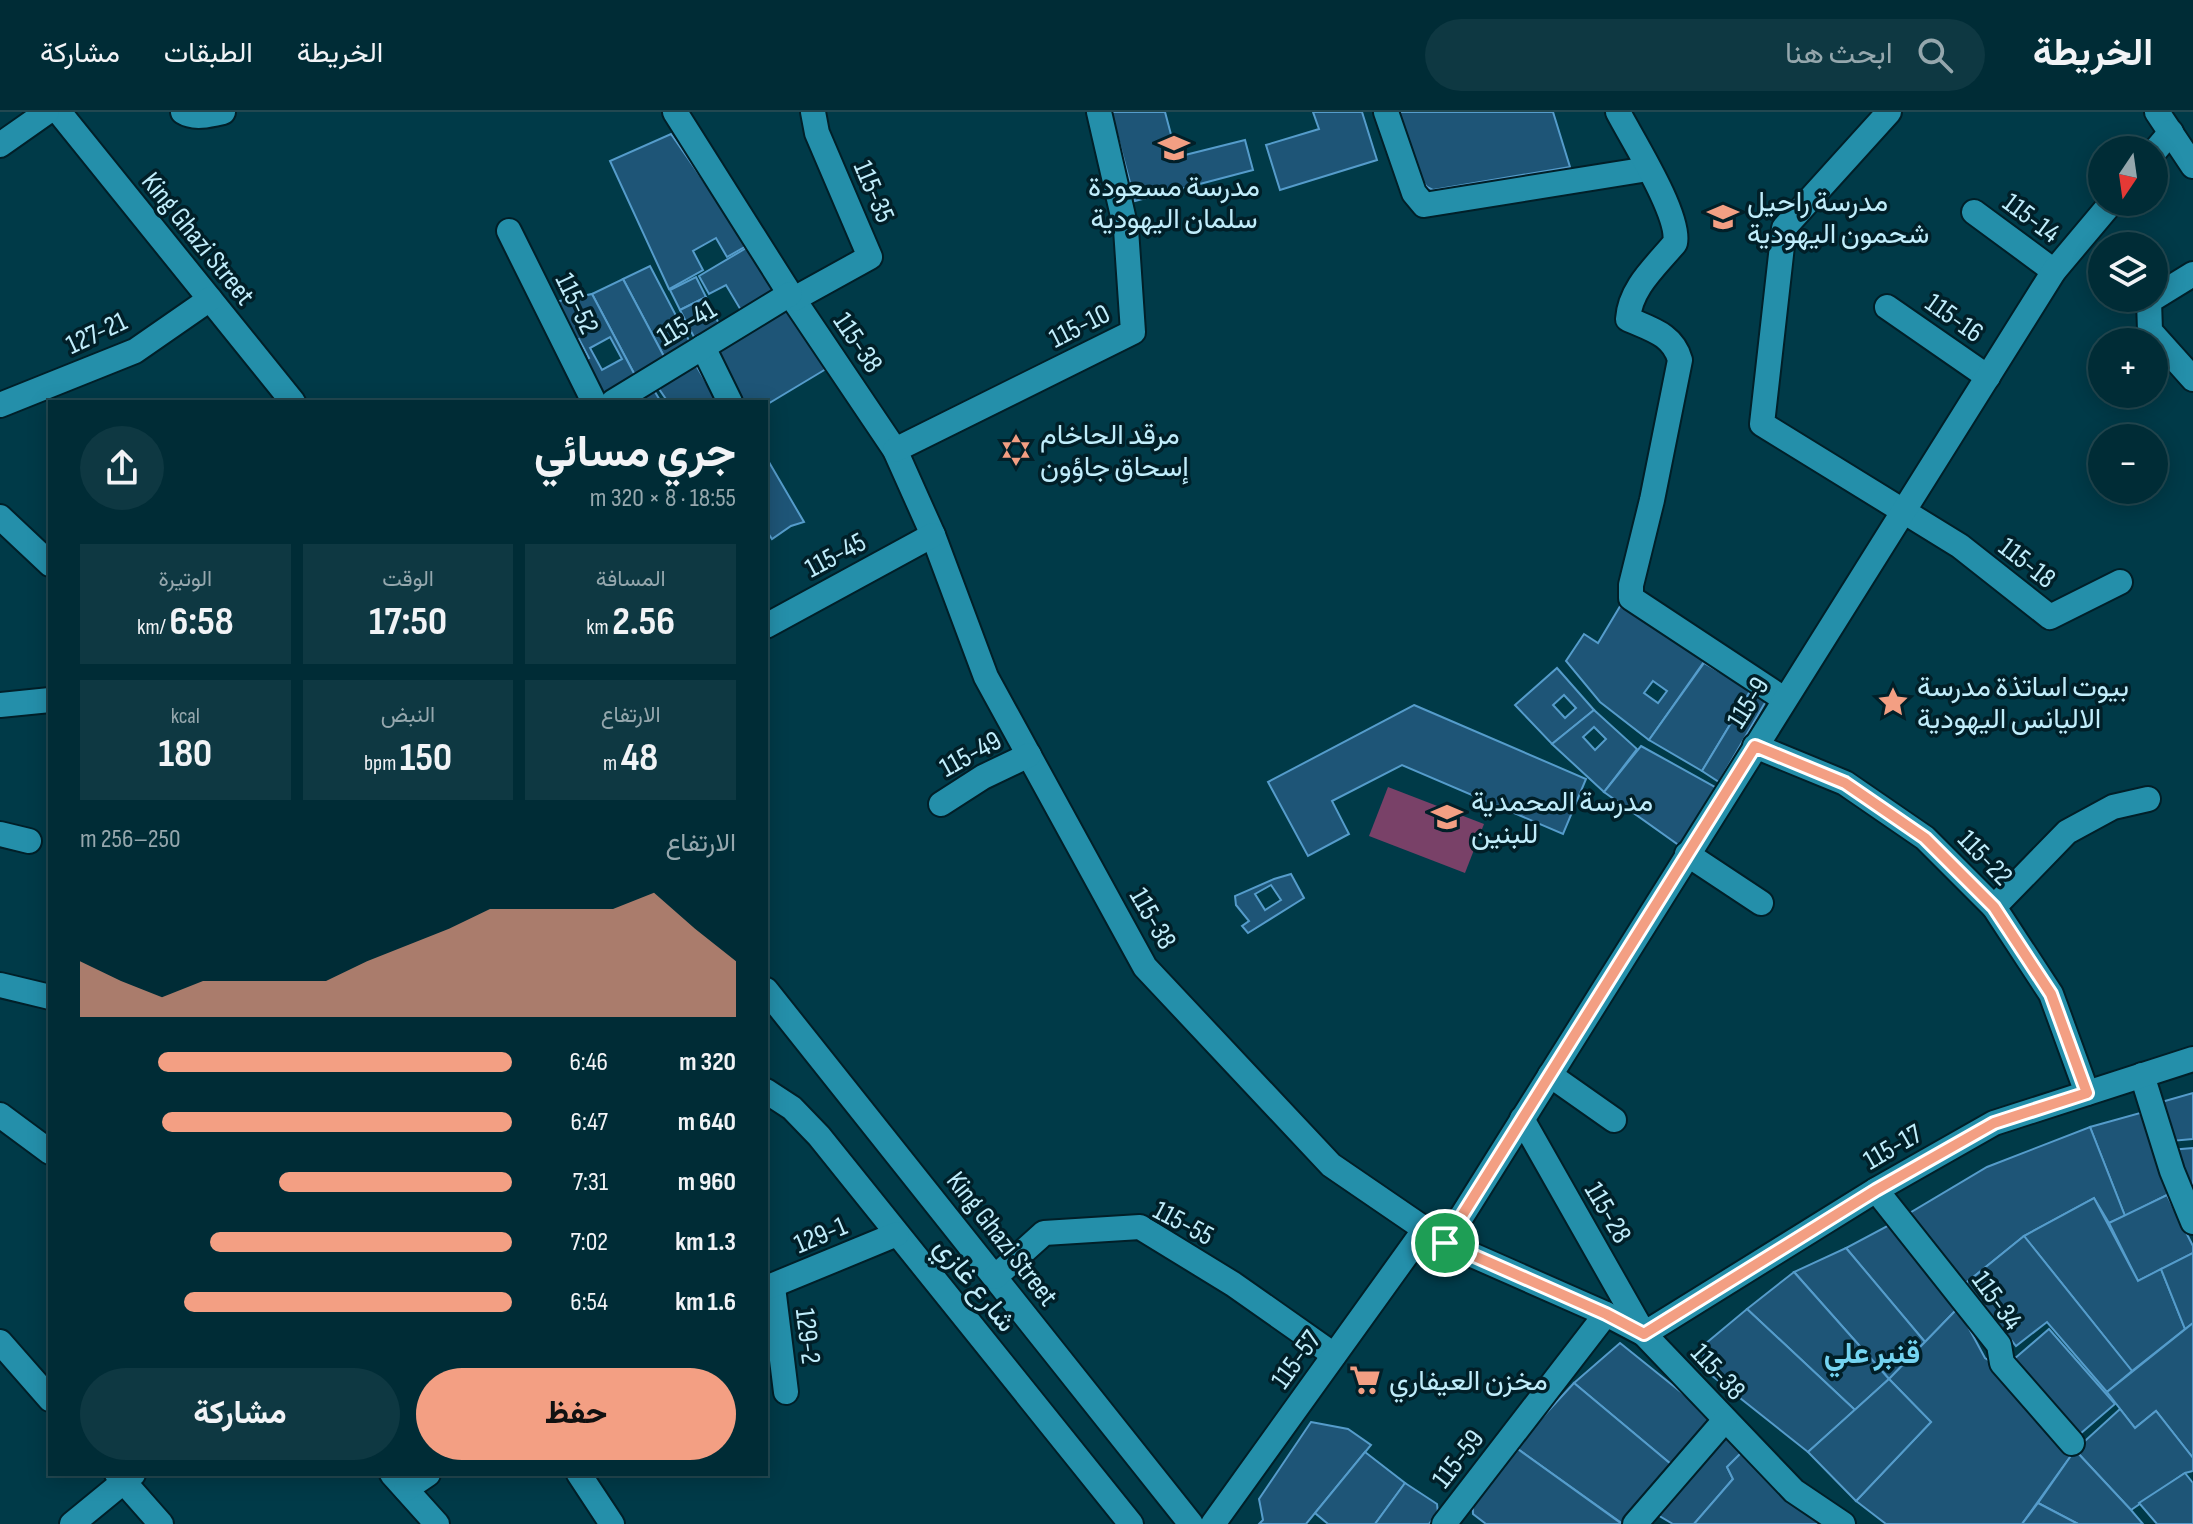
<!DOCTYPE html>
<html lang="ar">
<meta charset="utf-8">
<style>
body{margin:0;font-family:"Sofia Sans Condensed",Vazirmatn,sans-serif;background:#0e3842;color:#f1f3f6;direction:rtl;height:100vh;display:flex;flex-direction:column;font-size:30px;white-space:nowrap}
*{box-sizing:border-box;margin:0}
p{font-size:26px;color:#95a7ad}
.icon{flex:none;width:44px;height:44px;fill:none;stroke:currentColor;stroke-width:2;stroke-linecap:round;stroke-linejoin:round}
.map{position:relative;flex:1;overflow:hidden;direction:ltr}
.details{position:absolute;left:48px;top:288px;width:720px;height:1076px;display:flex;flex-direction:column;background:#002c36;border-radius:0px;box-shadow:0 4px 20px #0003,0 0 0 2px #224851;direction:rtl}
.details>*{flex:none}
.needle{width:52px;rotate:193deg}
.controls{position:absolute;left:2088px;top:24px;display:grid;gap:16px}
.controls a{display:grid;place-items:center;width:80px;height:80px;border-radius:50%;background:#002c36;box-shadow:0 4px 20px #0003,0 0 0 2px #224851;font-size:40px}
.pin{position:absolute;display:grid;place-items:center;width:68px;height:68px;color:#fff;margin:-34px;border:4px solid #fff;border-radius:50%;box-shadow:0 2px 8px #0007}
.round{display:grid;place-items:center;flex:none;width:84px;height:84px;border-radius:42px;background:#0e3842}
.summary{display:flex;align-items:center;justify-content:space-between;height:136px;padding:0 32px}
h1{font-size:44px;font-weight:700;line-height:60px}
.figures{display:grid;grid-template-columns:repeat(3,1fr);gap:12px;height:136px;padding:8px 32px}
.figures div{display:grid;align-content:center;border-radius:0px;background:#0e3842;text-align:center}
.figures b{font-size:40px;font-weight:700}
.figures small{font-size:22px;font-weight:400}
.figures p{font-size:22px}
.chart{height:224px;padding:16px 32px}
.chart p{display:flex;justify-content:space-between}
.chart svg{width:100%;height:144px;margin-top:8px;fill:#f39f83;opacity:.7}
.action{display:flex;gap:16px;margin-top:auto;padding:16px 32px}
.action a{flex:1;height:92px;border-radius:48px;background:#f39f83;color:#111;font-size:32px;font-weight:700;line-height:92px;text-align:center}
.action a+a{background:#0e3842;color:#f1f3f6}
ul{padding:0 32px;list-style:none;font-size:26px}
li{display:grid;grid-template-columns:128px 96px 1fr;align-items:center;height:60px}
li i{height:20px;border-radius:10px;background:#f39f83}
header{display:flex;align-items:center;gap:48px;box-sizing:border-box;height:112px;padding:0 40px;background:#002c36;border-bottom:2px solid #224851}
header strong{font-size:38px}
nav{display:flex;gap:44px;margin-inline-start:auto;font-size:28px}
.search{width:560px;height:72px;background:#0e3842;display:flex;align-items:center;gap:20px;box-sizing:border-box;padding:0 28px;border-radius:44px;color:#95a7ad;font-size:30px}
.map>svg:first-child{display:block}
.green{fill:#794168}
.building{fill:#1e5577;stroke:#559ccb;stroke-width:2;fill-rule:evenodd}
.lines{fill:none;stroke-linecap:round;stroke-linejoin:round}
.minor-casing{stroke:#011f28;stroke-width:28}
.minor{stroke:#248faa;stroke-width:24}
.route-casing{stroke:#fff;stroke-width:16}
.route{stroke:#f39f83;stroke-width:10}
.labels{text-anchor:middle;stroke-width:7;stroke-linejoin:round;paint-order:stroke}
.poi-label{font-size:28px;fill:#c0edfb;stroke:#011f28;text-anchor:start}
.street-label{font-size:28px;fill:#c0edfb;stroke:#011f28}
.neighbourhood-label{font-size:30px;font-weight:bold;fill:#74d4f1;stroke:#011f28}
</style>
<header>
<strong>الخريطة</strong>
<div class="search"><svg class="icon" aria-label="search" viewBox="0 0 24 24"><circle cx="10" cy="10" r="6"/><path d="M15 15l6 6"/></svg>ابحث هنا</div>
<nav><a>الخريطة</a><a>الطبقات</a><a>مشاركة</a></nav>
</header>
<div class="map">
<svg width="2193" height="1412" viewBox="0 0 2193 1412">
<rect width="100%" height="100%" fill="#003a48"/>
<polygon class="green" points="1388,675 1484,712 1465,761 1369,724"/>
<g class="building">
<polygon points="1111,0 1165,0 1177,45 1245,28 1253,58 1135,89"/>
<polygon points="1313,0 1362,0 1377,48 1280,78 1266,33 1319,17"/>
<polygon points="1399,0 1553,0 1570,55 1433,78 1427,75 1422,69"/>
<polygon points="671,22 748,133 727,145 716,126 693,139 703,158 669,177 610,49"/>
<polygon points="748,135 775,181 742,200 726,173 709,182 699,164"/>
<polygon points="650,154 694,238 668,252 623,167"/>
<polygon points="696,165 706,185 680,198 670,178"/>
<polygon points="623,167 668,252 638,269 592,182"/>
<path d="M592,182L638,269L612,286L603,280L584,248L589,246L579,227L573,230L555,190ZM610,225L622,247L602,258L590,236Z"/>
<polygon points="706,185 720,214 695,227 680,198"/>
<polygon points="789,194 826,257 766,293 766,290 741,290 711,239"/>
<polygon points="694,250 718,290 668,290 655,271"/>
<polygon points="649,270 661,290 614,290"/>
<polygon points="766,345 804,410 791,414 772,427 766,418"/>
<path d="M1622,491L1647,511L1651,506L1708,544L1649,628L1600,590L1566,549L1584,522L1598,531ZM1653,569L1667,579L1658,591L1644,581Z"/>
<polygon points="1704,551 1751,578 1702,659 1649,628"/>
<path d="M1557,556L1594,598L1552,632L1515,593ZM1564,583L1576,596L1565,606L1553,593Z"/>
<polygon points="1751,578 1766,589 1719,670 1702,659"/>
<polygon points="1414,593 1586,667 1563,722 1402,653 1332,689 1349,722 1308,744 1268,670"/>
<path d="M1594,598L1637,637L1604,680L1552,632ZM1594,615L1606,627L1595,638L1583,625Z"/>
<polygon points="1641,634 1717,676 1680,734 1604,680"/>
<path d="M1291,762L1304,786L1248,821L1242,814L1249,809L1236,793L1235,784L1274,767ZM1271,773L1281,788L1265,798L1255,782Z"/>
<polygon points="2193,981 2193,1027 2171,1029 2158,991"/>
<polygon points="2140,1001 2152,1009 2168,1070 2167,1083 2125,1104 2090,1015"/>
<polygon points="2090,1015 2125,1104 2109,1111 2094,1086 2024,1124 1966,1171 1903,1105 1987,1055"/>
<polygon points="2193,1036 2193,1093 2170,1038"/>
<polygon points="2167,1083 2193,1134 2193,1141 2138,1169 2109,1111"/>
<polygon points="2094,1086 2138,1169 2161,1157 2185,1217 2132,1259 2024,1124"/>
<polygon points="1893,1111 1958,1196 1925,1230 1846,1136"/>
<polygon points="2024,1124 2132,1259 2107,1280 2047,1210 2016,1234 1966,1171"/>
<polygon points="1846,1136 1925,1230 1889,1267 1794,1160"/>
<polygon points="2193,1141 2193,1211 2185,1217 2161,1157"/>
<polygon points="1794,1160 1889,1267 1855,1298 1747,1197"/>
<polygon points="1958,1196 1985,1246 1999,1255 2075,1338 2022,1412 1886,1412 1856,1389 1931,1310 1889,1267"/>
<polygon points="1747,1197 1855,1298 1808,1340 1701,1255 1705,1232"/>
<polygon points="2193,1211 2193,1346 2156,1299 2135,1316 2107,1280"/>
<polygon points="2049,1217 2115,1292 2073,1328 2007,1253"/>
<polygon points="1620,1231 1712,1305 1672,1353 1574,1271"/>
<polygon points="1889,1267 1931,1310 1856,1389 1808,1340"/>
<polygon points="1574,1271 1672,1353 1623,1412 1515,1335"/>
<polygon points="2120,1297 2135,1316 2156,1299 2193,1346 2193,1359 2185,1361 2131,1398 2075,1338"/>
<polygon points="1311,1310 1348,1317 1371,1333 1306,1412 1259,1412 1263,1408 1259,1387"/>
<polygon points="1722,1320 1743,1339 1727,1355 1733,1367 1694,1412 1673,1412 1656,1402"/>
<polygon points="1515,1335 1622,1412 1486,1412 1473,1402 1472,1380"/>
<polygon points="2075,1338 2131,1398 2143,1412 2078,1412 2038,1391"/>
<polygon points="1743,1339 1825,1412 1694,1412 1733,1367 1727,1355"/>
<polygon points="1365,1340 1405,1371 1375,1412 1328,1412 1315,1401"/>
<polygon points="2185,1361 2193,1371 2193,1412 2157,1412 2139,1391"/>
<polygon points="1405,1371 1437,1392 1438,1401 1429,1412 1375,1412"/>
<polygon points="2038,1391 2078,1412 2022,1412"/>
</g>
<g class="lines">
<defs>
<g id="minor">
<polyline points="59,0 293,290"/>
<path d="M183,0C194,7 210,3 223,0"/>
<polyline points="675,0 790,182 895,338 933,423 986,565 1145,855 1331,1053 1445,1131 1606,1202 1644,1222 1794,1379 1843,1412"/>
<polyline points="1386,0 1414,81 1424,93 1648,57"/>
<path d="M1618,0C1632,27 1681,104 1675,131C1656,154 1630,176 1628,207C1650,217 1673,222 1680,248L1652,388L1631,473V486L1784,587"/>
<polyline points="1889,0 1784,116 1762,312 1960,434 2050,505 2120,470"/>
<polyline points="2157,0 2193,54"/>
<polyline points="0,33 47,0"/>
<polyline points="2154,40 2171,20"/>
<polyline points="1974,100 2054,159"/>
<polyline points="509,119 594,290"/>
<polyline points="2193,162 2149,189 2150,219 2193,267"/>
<polyline points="794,187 870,145 817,21 813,0"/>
<polyline points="1887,195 1988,265"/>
<polyline points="703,235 730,290"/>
<polyline points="613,290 790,182"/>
<polyline points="0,293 135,239 210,187"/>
<polyline points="895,338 1133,220 1126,117 1099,0"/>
<polyline points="0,405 50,452"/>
<polyline points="766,514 933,423"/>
<polyline points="0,593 50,588"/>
<polyline points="1755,634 1845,671 1925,726 1994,795 2051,882 2087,981"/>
<polyline points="941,692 983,665 1029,643"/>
<polyline points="0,722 29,729"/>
<polyline points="1687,742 1761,791"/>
<polyline points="1994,795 2067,720 2113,695 2148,687"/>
<polyline points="0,873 50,885"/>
<polyline points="766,878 1191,1412"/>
<polyline points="1550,963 1614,1008"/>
<polyline points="2142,963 2172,1059 2193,1110"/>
<polyline points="766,979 792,996 819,1024 1131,1412"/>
<polyline points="0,1003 50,1040"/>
<polyline points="1522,1007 1644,1222 1876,1078 1994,1011 2193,947"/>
<polyline points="1876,1078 1999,1233 2002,1251 2072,1331"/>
<polyline points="1445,1131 2054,159 2112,90"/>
<polyline points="995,1165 1044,1121 1140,1115 1233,1172 1334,1243"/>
<polyline points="773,1175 786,1280"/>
<polyline points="766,1176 897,1122"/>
<polyline points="0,1230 50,1287"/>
<polyline points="117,1362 161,1412"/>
<polyline points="392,1362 437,1412"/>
<polyline points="579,1362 612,1412"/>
<polyline points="406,1377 428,1362"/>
<polyline points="72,1412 133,1362"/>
<polyline points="1213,1412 1425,1117"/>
<polyline points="1444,1412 1606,1202"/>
<polyline points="1635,1412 1725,1308"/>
</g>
</defs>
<use href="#minor" class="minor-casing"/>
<use href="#minor" class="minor"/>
</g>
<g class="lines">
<defs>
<polygon id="route" points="1755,634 1845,671 1925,726 1994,795 2051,882 2087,981 1994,1011 1876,1078 1644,1222 1606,1202 1445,1131"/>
</defs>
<use href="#route" class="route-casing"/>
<use href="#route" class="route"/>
</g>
<defs>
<symbol id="school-bare" viewBox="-9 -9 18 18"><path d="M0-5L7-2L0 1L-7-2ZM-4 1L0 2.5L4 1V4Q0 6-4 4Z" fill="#f39f83" stroke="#011f28" stroke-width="2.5" paint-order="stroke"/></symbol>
<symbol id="synagogue-bare" viewBox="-9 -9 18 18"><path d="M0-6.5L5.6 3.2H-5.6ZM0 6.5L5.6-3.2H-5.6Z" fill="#f39f83" stroke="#011f28" stroke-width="2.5" paint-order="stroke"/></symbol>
<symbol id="sight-bare" viewBox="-9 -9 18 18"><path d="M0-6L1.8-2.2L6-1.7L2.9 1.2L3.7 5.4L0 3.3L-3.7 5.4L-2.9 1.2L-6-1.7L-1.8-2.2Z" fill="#f39f83" stroke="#011f28" stroke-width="2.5" paint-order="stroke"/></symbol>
<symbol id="supermarket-bare" viewBox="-9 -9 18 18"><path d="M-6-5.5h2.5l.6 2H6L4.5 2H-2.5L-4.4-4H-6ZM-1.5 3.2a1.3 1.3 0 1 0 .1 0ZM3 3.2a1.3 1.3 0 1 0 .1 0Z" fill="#f39f83" stroke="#011f28" stroke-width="2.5" paint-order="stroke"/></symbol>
</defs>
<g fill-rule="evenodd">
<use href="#school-bare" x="1152" y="14" width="44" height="44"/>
<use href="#school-bare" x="1701" y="83" width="44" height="44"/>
<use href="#synagogue-bare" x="994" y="316" width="44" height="44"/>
<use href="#sight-bare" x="1871" y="568" width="44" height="44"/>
<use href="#school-bare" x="1425" y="683" width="44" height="44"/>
<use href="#supermarket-bare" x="1343" y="1246" width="44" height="44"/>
</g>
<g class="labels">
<g class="poi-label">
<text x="1174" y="84" text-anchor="middle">مدرسة مسعودة<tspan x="1174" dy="32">سلمان اليهودية</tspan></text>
<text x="1747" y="99">مدرسة راحيل<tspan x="1747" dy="32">شحمون اليهودية</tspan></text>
<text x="1040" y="332">مرقد الحاخام<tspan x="1040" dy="32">إسحاق جاؤون</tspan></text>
<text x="1917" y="584">بيوت اساتذة مدرسة<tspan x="1917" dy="32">الاليانس اليهودية</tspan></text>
<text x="1471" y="699">مدرسة المحمدية<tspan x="1471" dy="32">للبنين</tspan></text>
<text x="1389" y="1278">مخزن العيفاري</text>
</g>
<g class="street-label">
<text transform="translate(875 79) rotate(67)" y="10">115-35</text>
<text transform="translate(2032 105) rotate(37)" y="10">115-14</text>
<text transform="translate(199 126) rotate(51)" y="10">King Ghazi Street</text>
<text transform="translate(578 191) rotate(64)" y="10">115-52</text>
<text transform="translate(1955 205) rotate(35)" y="10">115-16</text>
<text transform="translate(686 210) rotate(-31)" y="10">115-41</text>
<text transform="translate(1079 213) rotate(-27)" y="10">115-10</text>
<text transform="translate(96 220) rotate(-25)" y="10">127-21</text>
<text transform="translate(859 230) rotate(56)" y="10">115-38</text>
<text transform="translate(835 442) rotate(-28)" y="10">115-45</text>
<text transform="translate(2028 450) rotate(38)" y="10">115-18</text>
<text transform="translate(1747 590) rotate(-58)" y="10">115-9</text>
<text transform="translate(970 641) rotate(-29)" y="10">115-49</text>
<text transform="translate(1986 745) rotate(46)" y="10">115-22</text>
<text transform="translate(1154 806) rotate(60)" y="10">115-38</text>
<text transform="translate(1892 1034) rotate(-30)" y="10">115-17</text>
<text transform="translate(1609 1100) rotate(60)" y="10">115-28</text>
<text transform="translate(1184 1110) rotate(28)" y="10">115-55</text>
<text transform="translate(820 1122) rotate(-23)" y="10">129-1</text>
<text transform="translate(1003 1126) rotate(52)" y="10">King Ghazi Street</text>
<text transform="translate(976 1172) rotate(51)" y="10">شارع غازي</text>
<text transform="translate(1998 1188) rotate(54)" y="10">115-34</text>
<text transform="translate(809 1224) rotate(83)" y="10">129-2</text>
<text transform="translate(1295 1247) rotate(-54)" y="10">115-57</text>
<text transform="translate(1719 1259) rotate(47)" y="10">115-38</text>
<text transform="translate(1457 1346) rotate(-52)" y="10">115-59</text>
</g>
<g class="neighbourhood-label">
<text x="1872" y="1251">قنبر علي</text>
</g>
</g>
</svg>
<div class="controls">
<a><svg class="needle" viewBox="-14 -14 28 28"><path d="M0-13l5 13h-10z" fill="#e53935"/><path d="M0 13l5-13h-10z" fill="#95a7ad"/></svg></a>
<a><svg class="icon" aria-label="layers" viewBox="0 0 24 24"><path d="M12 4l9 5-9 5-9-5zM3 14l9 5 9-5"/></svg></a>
<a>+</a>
<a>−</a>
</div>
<div class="pin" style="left:1445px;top:1131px;background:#1e9e55"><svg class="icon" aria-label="arrive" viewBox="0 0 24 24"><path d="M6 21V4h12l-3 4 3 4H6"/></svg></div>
<section class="details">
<div class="summary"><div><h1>جري مسائي</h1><p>18:55 · 8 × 320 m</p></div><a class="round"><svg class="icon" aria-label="share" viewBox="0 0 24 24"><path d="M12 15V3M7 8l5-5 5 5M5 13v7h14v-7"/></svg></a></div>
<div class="figures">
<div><p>المسافة</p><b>2.56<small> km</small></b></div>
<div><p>الوقت</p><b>17:50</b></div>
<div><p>الوتيرة</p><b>6:58<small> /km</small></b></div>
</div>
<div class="figures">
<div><p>الارتفاع</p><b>48<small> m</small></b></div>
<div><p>النبض</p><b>150<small> bpm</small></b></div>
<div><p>kcal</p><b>180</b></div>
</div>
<div class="chart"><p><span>الارتفاع</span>250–256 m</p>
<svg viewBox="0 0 160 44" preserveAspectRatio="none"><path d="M0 44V27L10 33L20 38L30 33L40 33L50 33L60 33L70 27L80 22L90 17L100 11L110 11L120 11L130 11L140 6L150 17L160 27V44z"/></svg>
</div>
<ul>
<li><b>320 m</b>6:46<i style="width:82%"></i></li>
<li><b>640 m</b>6:47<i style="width:81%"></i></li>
<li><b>960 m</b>7:31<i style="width:54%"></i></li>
<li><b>1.3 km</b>7:02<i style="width:70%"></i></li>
<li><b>1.6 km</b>6:54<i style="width:76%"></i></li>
</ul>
<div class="action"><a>حفظ</a><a>مشاركة</a></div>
</section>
</div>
